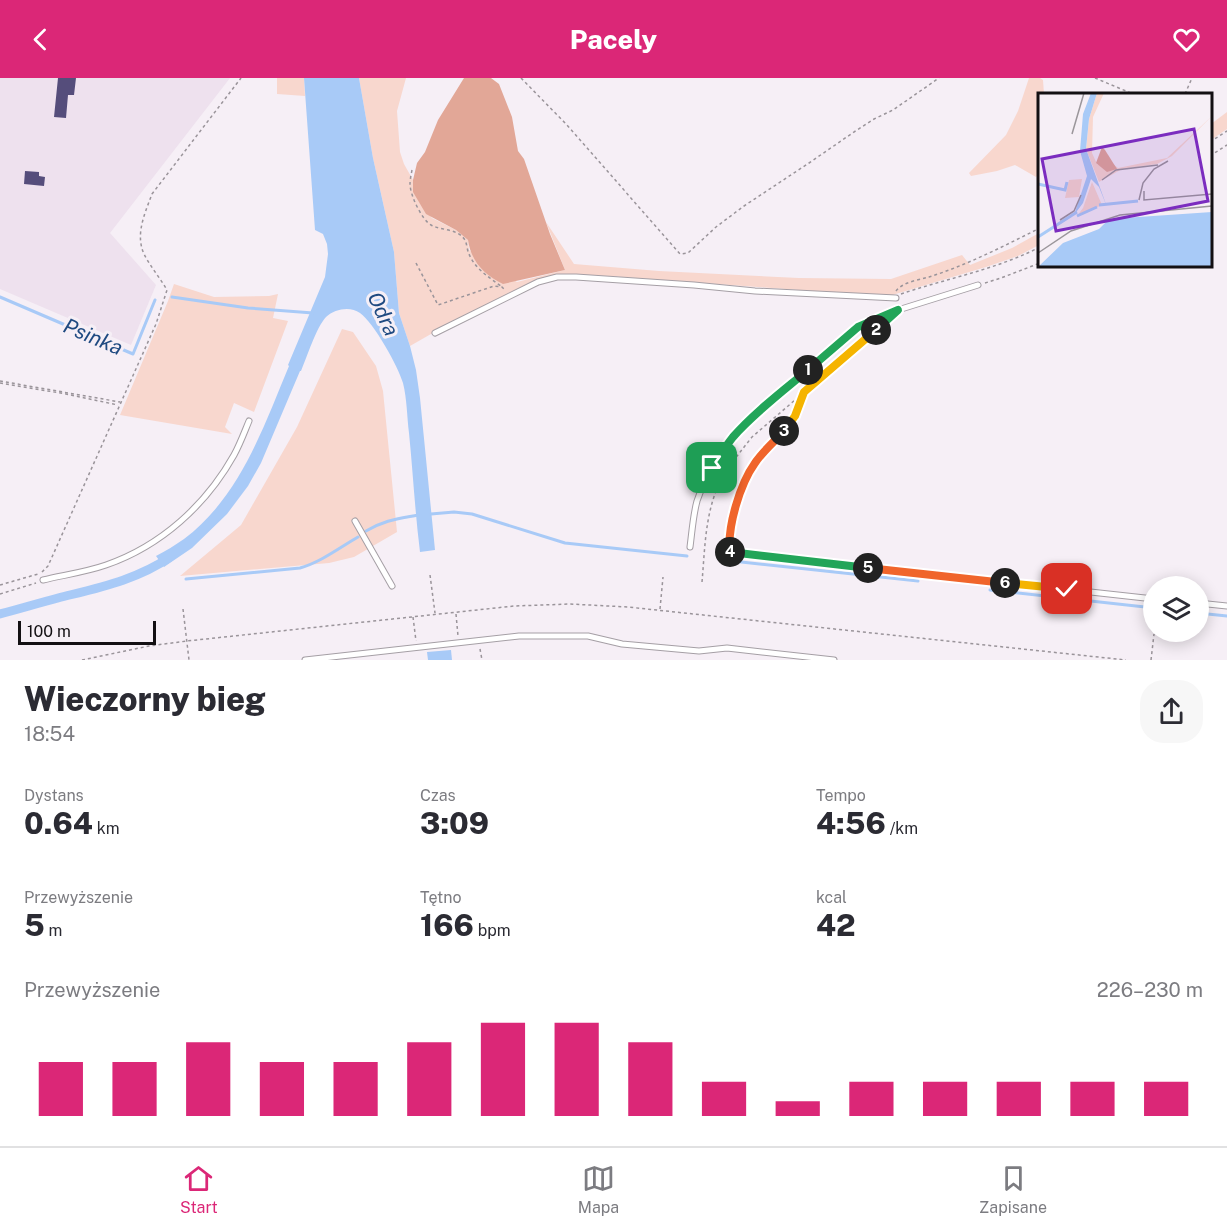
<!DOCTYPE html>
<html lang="pl">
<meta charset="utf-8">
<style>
body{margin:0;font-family:"Public Sans",sans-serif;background:#f7f7f7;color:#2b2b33;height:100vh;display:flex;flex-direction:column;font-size:22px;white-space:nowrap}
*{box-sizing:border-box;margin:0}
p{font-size:20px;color:#7c7c81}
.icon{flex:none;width:33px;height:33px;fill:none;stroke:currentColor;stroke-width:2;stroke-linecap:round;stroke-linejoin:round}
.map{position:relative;height:582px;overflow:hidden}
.panel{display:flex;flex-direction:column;background:#fff;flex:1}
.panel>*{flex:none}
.fabs{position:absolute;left:1143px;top:498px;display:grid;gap:12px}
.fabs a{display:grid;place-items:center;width:66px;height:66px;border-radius:50%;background:#fff;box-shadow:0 3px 15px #0003;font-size:30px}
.scale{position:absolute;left:18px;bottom:15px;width:138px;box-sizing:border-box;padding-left:6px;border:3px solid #131013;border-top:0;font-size:16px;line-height:21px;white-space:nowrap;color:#131013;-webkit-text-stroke:4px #f6eff6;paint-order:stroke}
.pin{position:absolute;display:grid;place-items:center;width:51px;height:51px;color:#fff;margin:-26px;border-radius:12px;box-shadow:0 3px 9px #0006}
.km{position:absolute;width:30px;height:30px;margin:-15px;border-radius:50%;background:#222;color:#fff;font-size:16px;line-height:30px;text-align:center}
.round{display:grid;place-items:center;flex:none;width:63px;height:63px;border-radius:24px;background:#f7f7f7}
.head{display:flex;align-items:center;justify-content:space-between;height:102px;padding:0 24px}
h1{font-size:33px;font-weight:800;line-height:45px}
.figures{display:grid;grid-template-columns:repeat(3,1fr);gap:9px;height:102px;padding:6px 24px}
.figures div{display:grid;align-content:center}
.figures b{font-size:30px;font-weight:800}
.figures small{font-size:16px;font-weight:400}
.figures p{font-size:16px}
.chart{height:168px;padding:12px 24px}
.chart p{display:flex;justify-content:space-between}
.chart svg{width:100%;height:108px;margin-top:6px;stroke:#db2777;stroke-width:6}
header{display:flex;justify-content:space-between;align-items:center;height:78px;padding:0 24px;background:#db2777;color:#fff;font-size:27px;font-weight:800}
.tabs{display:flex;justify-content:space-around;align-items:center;height:84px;border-top:2px solid #e1e1e2;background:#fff;font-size:16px;color:#7c7c81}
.tabs a{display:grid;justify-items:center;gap:3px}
.tabs .on{color:#db2777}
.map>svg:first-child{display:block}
.built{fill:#eee1ee}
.green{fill:#f8d7ce}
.forest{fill:#e2a797}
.water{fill:#a8caf7}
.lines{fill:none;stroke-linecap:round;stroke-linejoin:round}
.stream{stroke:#a8caf7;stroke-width:3}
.canal{stroke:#a8caf7;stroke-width:9}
.building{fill:#554d7b}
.lane-casing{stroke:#a59fa5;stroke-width:7}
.path{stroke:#9a949a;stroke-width:1.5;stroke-dasharray:3 3;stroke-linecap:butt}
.lane{stroke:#fff;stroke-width:5}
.split-1-casing{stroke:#fff;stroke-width:12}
.split-2-casing{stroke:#fff;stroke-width:12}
.split-3-casing{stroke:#fff;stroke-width:12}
.split-4-casing{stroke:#fff;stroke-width:12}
.split-5-casing{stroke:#fff;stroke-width:12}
.split-6-casing{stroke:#fff;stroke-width:12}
.split-7-casing{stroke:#fff;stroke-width:12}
.split-1{stroke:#22a559;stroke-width:8}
.split-2{stroke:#22a559;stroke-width:8}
.split-3{stroke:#f5b400;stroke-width:8}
.split-4{stroke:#f0652b;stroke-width:8}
.split-5{stroke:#22a559;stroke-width:8}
.split-6{stroke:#f0652b;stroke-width:8}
.split-7{stroke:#f5b400;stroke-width:8}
.labels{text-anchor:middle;stroke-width:6;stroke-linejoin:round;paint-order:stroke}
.water-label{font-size:21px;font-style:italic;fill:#1f4a81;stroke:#f6eff6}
.inset-river{fill:none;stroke:#a8caf7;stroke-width:3}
.inset-road{fill:none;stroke:#9b969b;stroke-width:1.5}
.view{fill:#7b2cbf;fill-opacity:0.15;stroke:#7b2cbf;stroke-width:3}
.inset-edge{fill:none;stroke:#131013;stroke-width:3}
</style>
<header><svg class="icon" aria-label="back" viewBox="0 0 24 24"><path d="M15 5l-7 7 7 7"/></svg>Pacely<svg class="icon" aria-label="heart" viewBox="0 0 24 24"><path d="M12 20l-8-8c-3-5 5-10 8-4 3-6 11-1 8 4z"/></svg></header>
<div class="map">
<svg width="1227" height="582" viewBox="0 0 1227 582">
<rect width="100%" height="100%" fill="#f6eff6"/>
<polygon class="built" points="0,0 230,0 110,155 156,207 131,267 0,211"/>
<g class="green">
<polygon points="277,0 304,0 305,18 277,16"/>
<polygon points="359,0 406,0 397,33 400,74 404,86 413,102 419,124 432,140 456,152 468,162 469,172 517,204 565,192 546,144 574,186 659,193 799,200 891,201 962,177 970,187 1012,170 1039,155 1039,167 1018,178 986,189 889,218 825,214 609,198 569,197 555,198 452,244 410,268 399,235 394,174 373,80"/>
<polygon points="1029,0 1040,0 1043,2 1044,16 1040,16 1039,95 1036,99 1015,87 997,93 971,98 969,95 1006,57 1018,33"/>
<polygon points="1227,34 1227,51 1211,62 1211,46"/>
<polygon points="174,206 214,219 269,218 278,216 273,240 288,243 254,334 234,325 225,349 232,356 120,337 168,223"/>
<polygon points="342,251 353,254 376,288 383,313 397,454 354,479 329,485 180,498 241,447 297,349"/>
</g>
<path class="forest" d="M464,0H491L499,6L512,39L518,73L524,81L550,156L565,192L503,206C484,197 471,183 468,162L456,152L426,136L413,114V102L417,85L425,74L438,42Z"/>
<g class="water">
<path d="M304,0H359L373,80L394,174L399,235L410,268L416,292L420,320L435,472L420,474C415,434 413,395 409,355C407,339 407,321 403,305C398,288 374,245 360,235C350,228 335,231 326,239C316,250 307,279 301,293H300L261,385L248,408L227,436L192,470L164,489L156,478C166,473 175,467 184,461C240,419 263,350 289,288L288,287L325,199L328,176L327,166L323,156L315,152Z"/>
<polygon points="451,572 452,582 428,582 427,574"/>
</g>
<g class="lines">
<g class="stream">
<polyline points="0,219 133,276 155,222"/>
<polyline points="172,219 248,230 313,235"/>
<polyline points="431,436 454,434 472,436 565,465 687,478"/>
<path d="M366,453C385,442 397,441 418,437"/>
<polyline points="723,482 918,503"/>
<path d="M186,501L300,490C321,484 339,470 358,459"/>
<polyline points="990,512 1154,530"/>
<polyline points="1198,535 1227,538"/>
</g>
<path class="canal" d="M0,536C19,531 39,525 58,520C97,510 137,502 170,479"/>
</g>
<g class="building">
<polygon points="58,0 76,0 74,17 68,17 66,40 54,39"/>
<polygon points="25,93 39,94 39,98 45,99 44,108 24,106"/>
</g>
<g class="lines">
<defs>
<g id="lane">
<polyline points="435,255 538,204 557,199 576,199 694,207 755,213 896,220"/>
<polyline points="743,405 731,449 729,474 1154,521"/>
<polyline points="355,443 392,508"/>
<path d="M690,469C692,454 693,438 697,423C707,393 726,367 748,345L858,249L898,232L978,207"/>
<path d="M43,502C64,497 86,494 106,487C161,468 206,427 234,377C240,366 244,355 249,343"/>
<polyline points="1198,525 1227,528"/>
<polyline points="305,582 519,558 588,558 622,566 699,573 727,570 834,582"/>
</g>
</defs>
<use href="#lane" class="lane-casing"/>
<g class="path">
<polyline points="521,0 567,47 680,176 688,175 716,149 744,128 809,85 854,54 874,41 893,32 939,0"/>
<polyline points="1095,0 1133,16"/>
<polyline points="1185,16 1192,0"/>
<polyline points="1210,64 1227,53"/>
<polyline points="1210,78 1227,67"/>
<path d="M412,92C411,97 410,102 410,106C410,117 422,142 431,147C442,153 457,150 465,162C467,166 467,172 469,176C475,191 489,199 502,209"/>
<polyline points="416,185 438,227 494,208 502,209 504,211"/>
<polyline points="985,205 1001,200 1040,185"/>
<path d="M896,213C903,204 918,202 929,199C967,187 1004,168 1040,150"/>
<path d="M901,216C948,200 995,192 1040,169"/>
<polyline points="0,303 120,324"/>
<polyline points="0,305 66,316 118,327"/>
<path d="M746,399C759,376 782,361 795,338C799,331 801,322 804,315"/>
<path d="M42,494L48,488L156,246L167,212C160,200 150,188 144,176C135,156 145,135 152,116L241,0"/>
<polyline points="430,497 435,535"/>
<path d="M702,504C705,470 705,433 721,402C730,386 741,373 752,359L881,248"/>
<polyline points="0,507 38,496"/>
<polyline points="0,516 36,505"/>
<polyline points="183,531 189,582"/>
<polyline points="660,531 663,499"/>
<polyline points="456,536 458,558"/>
<polyline points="413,539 416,563"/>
<polyline points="480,571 482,582"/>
<polyline points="82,582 149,568 187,563 514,528 570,526 628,529 1126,582"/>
<polyline points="1151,582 1154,556"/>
</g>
<use href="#lane" class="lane"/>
</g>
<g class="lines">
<defs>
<path id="split-1" d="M712,390C719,379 725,369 733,359C755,334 783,313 808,292"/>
<polyline id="split-2" points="808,292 858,249 898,232 876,252"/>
<polyline id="split-3" points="784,353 795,338 804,314 876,252"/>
<path id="split-4" d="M730,474C727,449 740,406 755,385C763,373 775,363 784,353"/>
<polyline id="split-5" points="730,474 868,490"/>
<polyline id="split-6" points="868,490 1005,505"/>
<polyline id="split-7" points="1005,505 1067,511"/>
</defs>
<use href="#split-1" class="split-1-casing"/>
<use href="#split-2" class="split-2-casing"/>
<use href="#split-3" class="split-3-casing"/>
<use href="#split-4" class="split-4-casing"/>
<use href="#split-5" class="split-5-casing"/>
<use href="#split-6" class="split-6-casing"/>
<use href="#split-7" class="split-7-casing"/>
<use href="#split-1" class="split-1"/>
<use href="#split-2" class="split-2"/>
<use href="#split-3" class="split-3"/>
<use href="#split-4" class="split-4"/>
<use href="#split-5" class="split-5"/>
<use href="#split-6" class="split-6"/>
<use href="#split-7" class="split-7"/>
</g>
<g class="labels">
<g class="water-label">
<text transform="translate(383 236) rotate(65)" y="7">Odra</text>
<text transform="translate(93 259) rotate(23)" y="7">Psinka</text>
</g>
</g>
<g transform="translate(1038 15)">
<rect width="174" height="174" fill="#f6eff6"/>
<path d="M59,0H66L55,24L54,60L59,71L66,75L78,76L75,71L80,75L129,65L174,23L134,63L119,71L84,76L61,89L48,56L51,26ZM44,86L41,104L27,105L31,87ZM54,89L64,112L39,123L45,115Z" fill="#f8d7ce"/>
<path d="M64,54L67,57L79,76L69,79L58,70Z" fill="#e2a797"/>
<path d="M53,0H59L51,26L48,56L69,114L61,94L53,86L45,110L36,122L49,83L42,58L45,21ZM174,119V174H0L25,150L61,136L71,126Z" fill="#a8caf7"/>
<path class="inset-river" d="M0,91L27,97L29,89M61,112L100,108M39,123L59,114M0,144L39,119"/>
<path class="inset-road" d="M34,41L46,0M64,87L78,77L120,72M106,98V107L174,101M101,107L105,90L116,76L130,68M22,127L36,118L43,102M0,160L33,138L82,122L174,113"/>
<path class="view" d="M156,36L170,108L18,138L4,66Z"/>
<rect width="174" height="174" class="inset-edge"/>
</g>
</svg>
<div class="fabs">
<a><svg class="icon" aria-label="layers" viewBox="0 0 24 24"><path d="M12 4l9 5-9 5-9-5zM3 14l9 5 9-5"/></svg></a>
</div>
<div class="scale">100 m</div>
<div class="pin" style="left:712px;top:390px;background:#1e9e55"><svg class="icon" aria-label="arrive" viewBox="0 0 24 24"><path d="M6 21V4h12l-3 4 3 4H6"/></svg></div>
<div class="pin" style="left:1067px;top:511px;background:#d93025"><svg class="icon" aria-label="check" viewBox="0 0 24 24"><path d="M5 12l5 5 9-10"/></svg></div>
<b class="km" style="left:808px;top:292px">1</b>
<b class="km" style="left:876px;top:252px">2</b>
<b class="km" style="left:784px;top:353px">3</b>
<b class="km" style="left:730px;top:474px">4</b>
<b class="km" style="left:868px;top:490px">5</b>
<b class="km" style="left:1005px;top:505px">6</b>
</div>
<section class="panel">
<div class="head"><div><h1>Wieczorny bieg</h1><p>18:54</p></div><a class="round"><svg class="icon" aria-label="share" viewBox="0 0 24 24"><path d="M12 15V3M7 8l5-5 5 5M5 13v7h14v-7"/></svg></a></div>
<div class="figures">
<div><p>Dystans</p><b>0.64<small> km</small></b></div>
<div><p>Czas</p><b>3:09</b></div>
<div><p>Tempo</p><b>4:56<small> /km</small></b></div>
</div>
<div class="figures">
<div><p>Przewyższenie</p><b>5<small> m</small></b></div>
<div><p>Tętno</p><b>166<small> bpm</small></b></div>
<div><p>kcal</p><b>42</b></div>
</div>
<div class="chart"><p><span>Przewyższenie</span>226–230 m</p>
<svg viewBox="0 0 160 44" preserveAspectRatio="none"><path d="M5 44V22M15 44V22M25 44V14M35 44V22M45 44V22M55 44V14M65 44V6M75 44V6M85 44V14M95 44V30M105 44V38M115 44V30M125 44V30M135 44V30M145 44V30M155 44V30"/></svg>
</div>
</section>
<nav class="tabs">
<a class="on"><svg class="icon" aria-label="home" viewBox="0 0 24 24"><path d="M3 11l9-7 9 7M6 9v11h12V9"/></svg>Start</a>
<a><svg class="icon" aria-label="map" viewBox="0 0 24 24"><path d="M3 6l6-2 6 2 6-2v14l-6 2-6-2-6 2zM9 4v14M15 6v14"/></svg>Mapa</a>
<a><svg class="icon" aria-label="saved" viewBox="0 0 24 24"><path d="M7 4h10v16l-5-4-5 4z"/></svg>Zapisane</a>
</nav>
